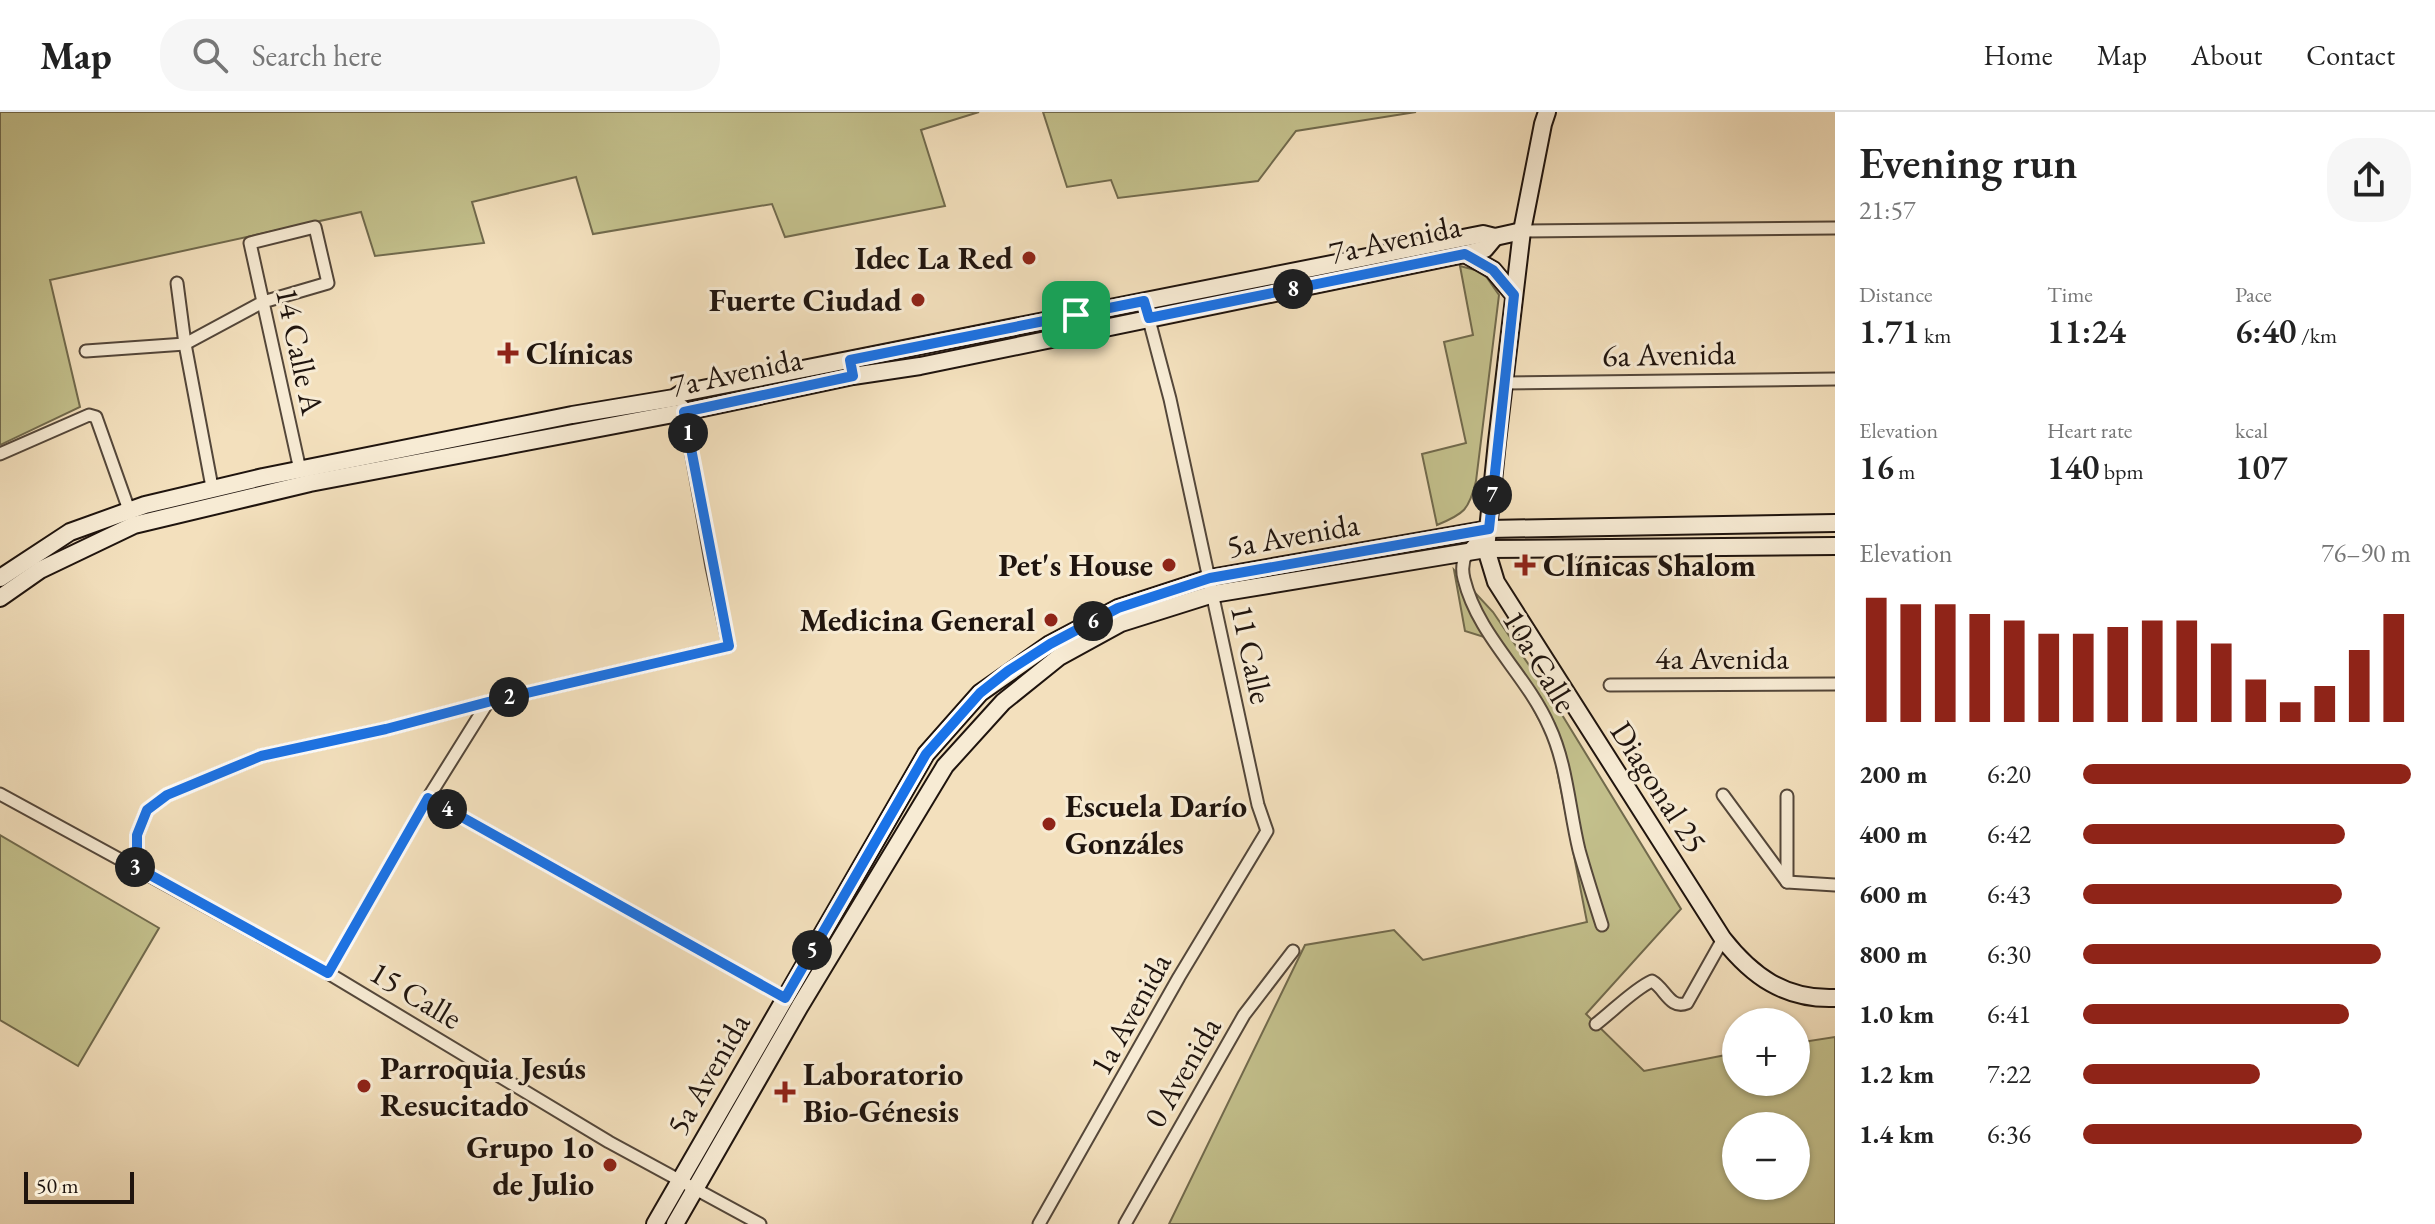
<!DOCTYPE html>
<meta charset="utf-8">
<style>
body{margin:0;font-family:"EB Garamond",serif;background:#f6f6f6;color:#222;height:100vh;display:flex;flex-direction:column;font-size:30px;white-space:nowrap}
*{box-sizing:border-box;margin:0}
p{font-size:26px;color:#767676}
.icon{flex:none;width:44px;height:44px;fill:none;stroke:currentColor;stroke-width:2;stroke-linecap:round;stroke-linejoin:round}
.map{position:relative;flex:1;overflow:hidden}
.details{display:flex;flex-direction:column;background:#fff;width:600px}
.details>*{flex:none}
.tools{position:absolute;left:1722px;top:896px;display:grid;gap:16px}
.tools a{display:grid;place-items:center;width:88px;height:88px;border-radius:50%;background:#fff;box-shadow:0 2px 6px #0004;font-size:40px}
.scale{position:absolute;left:24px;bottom:20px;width:110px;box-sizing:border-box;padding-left:8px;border:4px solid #1f140e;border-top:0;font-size:22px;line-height:28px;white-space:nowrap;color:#1f140e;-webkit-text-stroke:6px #f7ebd4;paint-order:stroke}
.pin{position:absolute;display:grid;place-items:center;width:68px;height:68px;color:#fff;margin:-34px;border-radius:16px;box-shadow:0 4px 12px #0006}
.km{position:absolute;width:40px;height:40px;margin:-20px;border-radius:50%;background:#222;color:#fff;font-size:22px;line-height:40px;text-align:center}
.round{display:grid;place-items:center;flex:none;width:84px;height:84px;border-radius:32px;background:#f6f6f6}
.overview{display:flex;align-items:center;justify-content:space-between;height:136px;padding:0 24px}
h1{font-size:44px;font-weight:600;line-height:60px}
.figures{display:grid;grid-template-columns:repeat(3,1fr);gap:12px;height:136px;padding:8px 24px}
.figures div{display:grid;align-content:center}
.figures b{font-size:34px;font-weight:600}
.figures small{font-size:22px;font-weight:400}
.figures p{font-size:22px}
.chart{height:224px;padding:16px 24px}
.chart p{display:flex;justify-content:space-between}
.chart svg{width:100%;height:144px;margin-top:8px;stroke:#8f2418;stroke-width:6}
ul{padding:0 24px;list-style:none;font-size:26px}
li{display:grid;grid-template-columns:128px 96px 1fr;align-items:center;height:60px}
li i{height:20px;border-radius:10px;background:#8f2418}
header{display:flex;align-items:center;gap:48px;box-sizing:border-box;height:112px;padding:0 40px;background:#fff;border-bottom:2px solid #e0e0e0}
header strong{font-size:38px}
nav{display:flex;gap:44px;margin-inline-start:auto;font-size:28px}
.search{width:560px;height:72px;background:#f6f6f6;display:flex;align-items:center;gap:20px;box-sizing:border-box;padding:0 28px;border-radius:32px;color:#767676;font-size:30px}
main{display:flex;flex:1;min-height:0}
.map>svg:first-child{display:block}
.green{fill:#c3c08c;stroke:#716a4d;stroke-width:2;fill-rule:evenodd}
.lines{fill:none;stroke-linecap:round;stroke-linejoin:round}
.street-casing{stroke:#54473a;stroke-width:15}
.secondary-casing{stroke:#1f140e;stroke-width:20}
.street{stroke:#f7ebd4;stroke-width:11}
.secondary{stroke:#f7ebd4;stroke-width:16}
.route-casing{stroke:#fff;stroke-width:16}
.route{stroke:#1a73e8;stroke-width:10}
.poi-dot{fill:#8f2418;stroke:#f7ebd4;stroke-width:3}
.labels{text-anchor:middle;stroke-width:6;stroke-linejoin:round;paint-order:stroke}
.street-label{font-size:32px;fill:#1f140e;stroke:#f7ebd4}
.poi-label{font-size:32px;font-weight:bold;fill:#1f140e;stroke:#f7ebd4;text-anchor:end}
</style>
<header>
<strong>Map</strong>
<div class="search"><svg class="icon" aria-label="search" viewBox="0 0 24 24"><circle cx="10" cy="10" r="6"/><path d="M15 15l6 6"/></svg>Search here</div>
<nav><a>Home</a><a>Map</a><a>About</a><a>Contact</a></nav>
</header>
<main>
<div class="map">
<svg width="1835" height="1112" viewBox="0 0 1835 1112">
<rect width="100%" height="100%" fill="#f3e0bd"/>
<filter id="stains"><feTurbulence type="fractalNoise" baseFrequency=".0025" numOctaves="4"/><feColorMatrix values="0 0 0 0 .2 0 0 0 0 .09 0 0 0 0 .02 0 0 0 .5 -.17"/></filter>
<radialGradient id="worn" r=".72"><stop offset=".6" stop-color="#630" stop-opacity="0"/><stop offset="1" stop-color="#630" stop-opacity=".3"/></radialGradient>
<g class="green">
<polygon points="0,0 979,0 921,18 945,94 785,125 772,92 593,122 576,65 472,90 484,131 375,144 361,100 50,168 80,295 0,333"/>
<polygon points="1043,0 1416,0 1296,19 1258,69 1118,86 1111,68 1067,75"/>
<path d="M1460,154L1483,160L1499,183L1476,369C1469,398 1464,402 1437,413L1422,342L1466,331L1444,230L1473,223Z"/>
<path d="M1454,458L1493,500L1556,593L1681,797L1586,902L1644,959L1736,941V970H1796V931L1835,925V1112H1169L1305,833L1394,818L1423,848L1587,810L1552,632L1497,529L1465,519ZM1736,1014H1796V1074H1736Z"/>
<polygon points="0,723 159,816 78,954 0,908"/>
</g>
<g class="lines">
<defs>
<g id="street">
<polyline points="1522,119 1835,116"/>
<polyline points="177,171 185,232 212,375"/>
<polyline points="86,239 185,232 263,190 328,171 315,115 250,131 300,358"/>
<polyline points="1503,271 1835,267"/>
<polyline points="0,342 89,303 96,305 129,398"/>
<path d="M1489,417C1473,433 1458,443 1464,467C1478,524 1526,562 1549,614C1567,652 1569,697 1579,738C1586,763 1594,788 1602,813"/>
<polyline points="1610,573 1835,572"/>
<polyline points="0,682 328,861 609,1030 760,1112"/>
<polyline points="1723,683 1787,770"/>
<polyline points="428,686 785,886"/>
<polyline points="134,754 137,745 137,723 147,698 167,683 261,644 386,617 488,590 729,534 712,455 683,294"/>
<polyline points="1787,769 1787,684"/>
<polyline points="1787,770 1835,773"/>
<polyline points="328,861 428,686 488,590"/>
<path d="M1596,912C1612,900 1634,877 1652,869C1665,876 1670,898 1687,891L1723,827"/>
<polyline points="1039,1112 1179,865 1267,719 1258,693 1170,287 1144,189"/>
<polyline points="1125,1112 1244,903 1293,839"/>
</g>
<g id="secondary">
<path d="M1547,0L1543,12L1522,119L1497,330L1486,437L1496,470L1723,827C1752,864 1785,888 1835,886"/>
<polyline points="1465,142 1493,158 1514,183"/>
<polyline points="0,466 70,420 145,393 263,365 572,303 674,286 682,281 1483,122 1495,125 1522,119"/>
<polyline points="0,486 40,458 134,413 310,371 684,300 853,264 920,254 1465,142 1485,137 1495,125"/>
<polyline points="655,1112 926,642 980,581 1050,532 1118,496 1210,466 1489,417 1835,411"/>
<polyline points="675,1112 800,894 945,654 1003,590 1059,545 1121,511 1213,482 1486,437 1835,434"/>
</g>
</defs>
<use href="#street" class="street-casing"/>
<use href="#secondary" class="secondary-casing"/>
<use href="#street" class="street"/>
<use href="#secondary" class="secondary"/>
</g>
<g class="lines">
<defs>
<polygon id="route" points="1465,142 1493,158 1514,183 1489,417 1210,466 1118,496 1050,532 1008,559 980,581 926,642 785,886 428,686 328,861 134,754 137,745 137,723 147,698 167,683 261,644 386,617 488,590 729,534 684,300 853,264 850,248 1144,189 1149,206"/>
</defs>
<use href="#route" class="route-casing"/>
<use href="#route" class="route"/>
</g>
<g class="poi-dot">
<circle cx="1029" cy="146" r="8"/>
<circle cx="918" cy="188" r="8"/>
<path d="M504 229h8v8h8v8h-8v8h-8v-8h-8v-8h8z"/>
<circle cx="1169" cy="453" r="8"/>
<path d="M1521 441h8v8h8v8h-8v8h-8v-8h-8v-8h8z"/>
<circle cx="1051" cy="508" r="8"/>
<circle cx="1049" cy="712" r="8"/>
<circle cx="364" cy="974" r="8"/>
<path d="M781 968h8v8h8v8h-8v8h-8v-8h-8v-8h8z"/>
<circle cx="610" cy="1053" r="8"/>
</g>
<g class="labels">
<g class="street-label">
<text transform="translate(1395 127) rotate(-12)" y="11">7a Avenida</text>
<text transform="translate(300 239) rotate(78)" y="11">14 Calle A</text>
<text transform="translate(1669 242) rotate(-1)" y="11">6a Avenida</text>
<text transform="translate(736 260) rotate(-12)" y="11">7a Avenida</text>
<text transform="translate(1293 423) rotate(-10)" y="11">5a Avenida</text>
<text transform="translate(1252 542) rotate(78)" y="11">11 Calle</text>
<text x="1722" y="557">4a Avenida</text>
<text transform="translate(1540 549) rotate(59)" y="11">10a Calle</text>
<text transform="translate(1659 675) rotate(57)" y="11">Diagonal 25</text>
<text transform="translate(416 883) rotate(31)" y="11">15 Calle</text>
<text transform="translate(1130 902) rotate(-61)" y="11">1a Avenida</text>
<text transform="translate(1182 960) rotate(-60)" y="11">0 Avenida</text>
<text transform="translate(708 962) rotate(-60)" y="11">5a Avenida</text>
</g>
<g class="poi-label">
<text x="1013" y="157">Idec La Red</text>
<text x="902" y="199">Fuerte Ciudad</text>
<text x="526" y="252" text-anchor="start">Clínicas</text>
<text x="1153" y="464">Pet's House</text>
<text x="1543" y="464" text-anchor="start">Clínicas Shalom</text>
<text x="1035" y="519">Medicina General</text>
<text x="1065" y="705" text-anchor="start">Escuela Darío<tspan x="1065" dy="37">Gonzáles</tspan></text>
<text x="380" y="967" text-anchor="start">Parroquia Jesús<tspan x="380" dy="37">Resucitado</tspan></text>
<text x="803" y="973" text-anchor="start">Laboratorio<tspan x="803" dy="37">Bio-Génesis</tspan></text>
<text x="594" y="1046">Grupo 1o<tspan x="594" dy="37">de Julio</tspan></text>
</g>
</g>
<rect width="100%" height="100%" filter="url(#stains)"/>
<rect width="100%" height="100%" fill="url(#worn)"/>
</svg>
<div class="tools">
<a>+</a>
<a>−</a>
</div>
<div class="scale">50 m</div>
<div class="pin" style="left:1076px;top:203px;background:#1e9e55"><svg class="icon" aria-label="arrive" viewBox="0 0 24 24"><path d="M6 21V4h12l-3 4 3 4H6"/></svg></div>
<b class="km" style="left:688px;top:321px">1</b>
<b class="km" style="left:509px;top:585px">2</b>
<b class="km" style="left:135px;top:755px">3</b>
<b class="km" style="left:447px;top:697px">4</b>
<b class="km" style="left:812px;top:838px">5</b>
<b class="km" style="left:1093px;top:509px">6</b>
<b class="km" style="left:1492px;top:383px">7</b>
<b class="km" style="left:1293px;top:177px">8</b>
</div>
<section class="details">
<div class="overview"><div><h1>Evening run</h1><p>21:57</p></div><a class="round"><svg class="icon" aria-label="share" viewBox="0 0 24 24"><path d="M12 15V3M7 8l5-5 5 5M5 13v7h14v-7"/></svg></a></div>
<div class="figures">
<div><p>Distance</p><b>1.71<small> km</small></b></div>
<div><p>Time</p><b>11:24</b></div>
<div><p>Pace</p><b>6:40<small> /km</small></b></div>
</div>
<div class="figures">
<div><p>Elevation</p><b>16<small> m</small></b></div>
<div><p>Heart rate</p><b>140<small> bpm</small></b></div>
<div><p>kcal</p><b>107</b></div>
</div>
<div class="chart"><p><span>Elevation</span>76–90 m</p>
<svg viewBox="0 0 160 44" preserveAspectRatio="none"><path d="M5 44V6M15 44V8M25 44V8M35 44V11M45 44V13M55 44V17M65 44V17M75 44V15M85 44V13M95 44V13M105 44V20M115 44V31M125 44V38M135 44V33M145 44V22M155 44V11"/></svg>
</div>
<ul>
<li><b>200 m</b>6:20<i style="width:100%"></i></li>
<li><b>400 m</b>6:42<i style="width:80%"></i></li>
<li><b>600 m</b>6:43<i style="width:79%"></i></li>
<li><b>800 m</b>6:30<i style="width:91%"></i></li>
<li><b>1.0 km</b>6:41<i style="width:81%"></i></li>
<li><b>1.2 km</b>7:22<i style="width:54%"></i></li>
<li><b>1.4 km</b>6:36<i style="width:85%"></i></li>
</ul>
</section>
</main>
